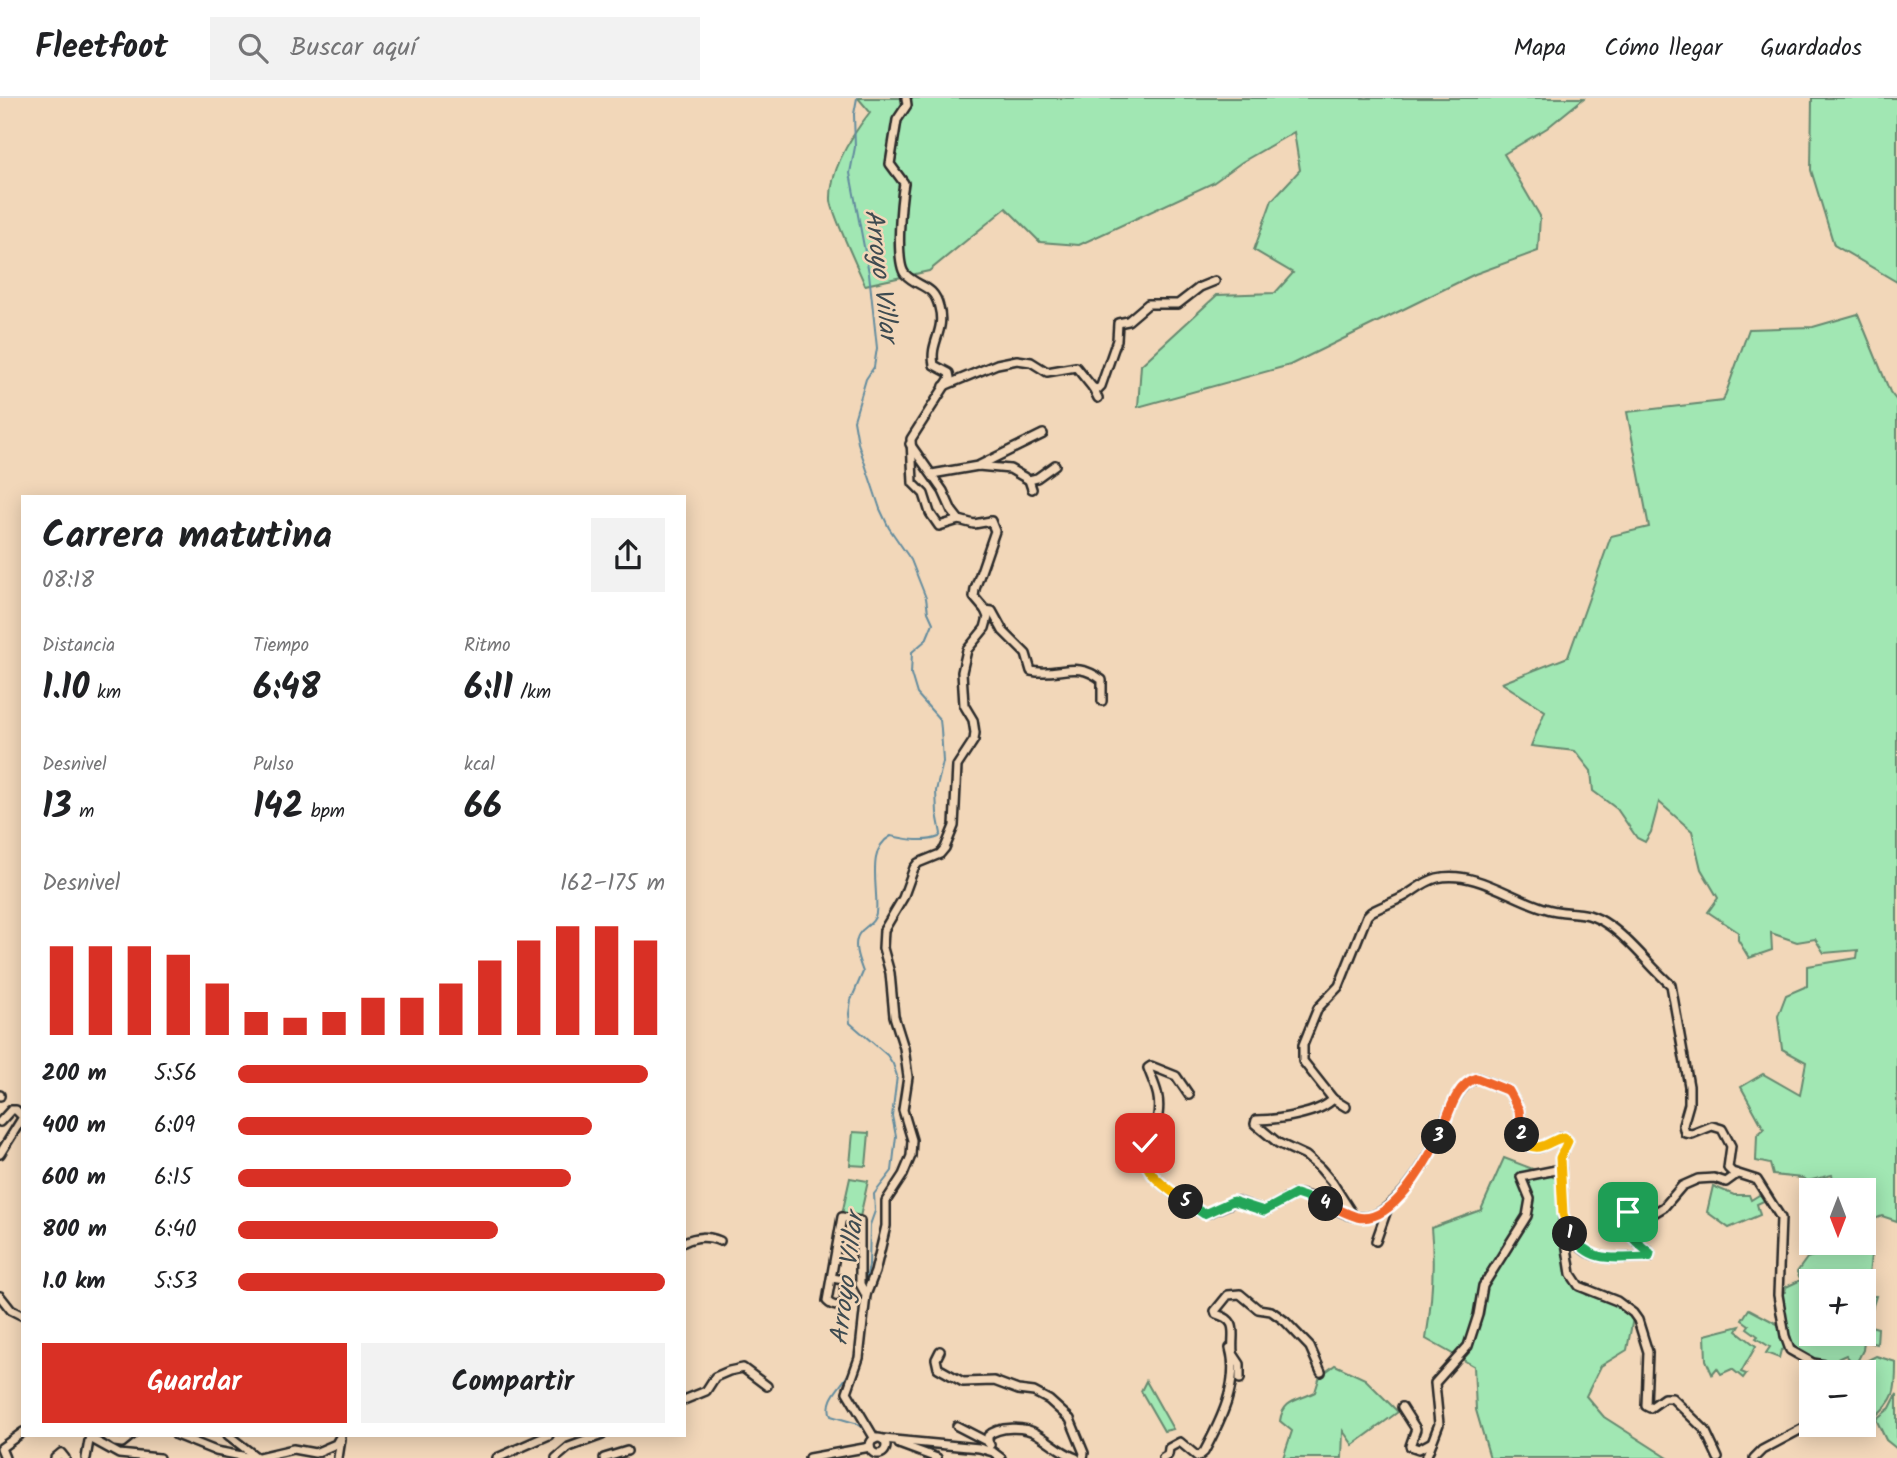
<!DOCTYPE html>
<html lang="es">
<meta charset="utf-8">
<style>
body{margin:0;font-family:Kalam,sans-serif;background:#f2f2f2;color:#202124;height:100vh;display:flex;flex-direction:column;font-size:26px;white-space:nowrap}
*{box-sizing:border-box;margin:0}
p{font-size:23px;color:#757577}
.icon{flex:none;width:38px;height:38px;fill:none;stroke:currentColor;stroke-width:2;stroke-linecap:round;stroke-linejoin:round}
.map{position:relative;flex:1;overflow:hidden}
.sheet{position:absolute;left:21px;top:397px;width:665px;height:942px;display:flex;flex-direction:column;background:#fff;border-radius:0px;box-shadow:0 4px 18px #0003}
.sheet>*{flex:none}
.needle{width:46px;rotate:180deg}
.buttons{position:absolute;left:1799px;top:1080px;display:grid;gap:14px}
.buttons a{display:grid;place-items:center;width:77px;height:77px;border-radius:0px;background:#fff;box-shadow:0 4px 18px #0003;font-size:35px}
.pin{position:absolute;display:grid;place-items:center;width:60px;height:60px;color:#fff;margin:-30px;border-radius:14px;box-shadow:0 4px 10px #0006}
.km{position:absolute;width:35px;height:35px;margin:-18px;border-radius:50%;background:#222;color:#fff;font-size:19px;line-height:35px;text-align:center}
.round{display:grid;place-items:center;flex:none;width:74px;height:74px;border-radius:0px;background:#f2f2f2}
.head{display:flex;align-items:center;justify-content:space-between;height:119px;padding:0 21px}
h1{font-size:38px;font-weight:800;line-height:52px}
.stats{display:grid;grid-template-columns:repeat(3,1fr);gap:10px;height:119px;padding:7px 21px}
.stats div{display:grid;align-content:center}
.stats b{font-size:35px;font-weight:800}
.stats small{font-size:19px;font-weight:400}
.stats p{font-size:19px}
.chart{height:196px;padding:14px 21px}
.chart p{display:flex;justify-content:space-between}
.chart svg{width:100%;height:126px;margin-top:7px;stroke:#d93025;stroke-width:6}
.action{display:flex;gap:14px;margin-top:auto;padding:14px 21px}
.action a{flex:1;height:80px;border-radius:0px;background:#d93025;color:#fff;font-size:28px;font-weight:800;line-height:80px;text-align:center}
.action a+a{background:#f2f2f2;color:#202124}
ul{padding:0 21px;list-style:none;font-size:23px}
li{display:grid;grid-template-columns:112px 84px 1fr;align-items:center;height:52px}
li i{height:18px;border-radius:9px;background:#d93025}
header{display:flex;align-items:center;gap:42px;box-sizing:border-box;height:98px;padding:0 35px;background:#fff;border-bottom:2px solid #e0e0e0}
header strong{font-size:33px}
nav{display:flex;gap:38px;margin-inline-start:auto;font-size:24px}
.search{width:490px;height:63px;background:#f2f2f2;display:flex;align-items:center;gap:18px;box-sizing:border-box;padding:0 24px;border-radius:0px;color:#757577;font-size:26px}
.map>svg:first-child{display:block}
.green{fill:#a1e7b3;stroke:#66896f;stroke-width:2;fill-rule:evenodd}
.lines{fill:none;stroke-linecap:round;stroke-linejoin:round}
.stream{stroke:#648c9e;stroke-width:2}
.minor-casing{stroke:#2b2b2b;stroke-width:12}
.minor{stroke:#f2d7b9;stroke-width:7}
.split-1-casing{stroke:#fff;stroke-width:14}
.split-2-casing{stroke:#fff;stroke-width:14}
.split-3-casing{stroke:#fff;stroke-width:14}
.split-4-casing{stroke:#fff;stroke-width:14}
.split-5-casing{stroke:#fff;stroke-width:14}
.split-6-casing{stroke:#fff;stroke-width:14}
.split-1{stroke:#22a559;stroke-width:9}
.split-2{stroke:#f5b400;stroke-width:9}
.split-3{stroke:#f0652b;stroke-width:9}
.split-4{stroke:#f0652b;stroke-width:9}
.split-5{stroke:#22a559;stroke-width:9}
.split-6{stroke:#f5b400;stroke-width:9}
.labels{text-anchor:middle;stroke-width:5;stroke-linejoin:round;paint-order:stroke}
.water-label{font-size:26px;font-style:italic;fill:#3e4b51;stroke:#f2d7b9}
</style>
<header>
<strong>Fleetfoot</strong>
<div class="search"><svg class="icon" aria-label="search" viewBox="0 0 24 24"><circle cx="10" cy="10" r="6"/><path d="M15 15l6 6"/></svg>Buscar aquí</div>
<nav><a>Mapa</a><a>Cómo llegar</a><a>Guardados</a></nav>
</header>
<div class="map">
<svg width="1897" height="1360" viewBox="0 0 1897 1360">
<rect width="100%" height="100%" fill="#f2d7b9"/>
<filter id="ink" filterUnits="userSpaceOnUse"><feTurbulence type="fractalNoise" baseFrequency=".0143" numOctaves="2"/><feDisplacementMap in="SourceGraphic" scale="14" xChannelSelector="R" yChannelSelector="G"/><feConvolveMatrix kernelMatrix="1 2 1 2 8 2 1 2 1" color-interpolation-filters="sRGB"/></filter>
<g filter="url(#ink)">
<g class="green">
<path d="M858,0H1584L1547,30L1504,56L1540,118L1538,153L1475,176L1290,267L1138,309L1141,267L1217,197L1275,195L1293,175L1254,152L1272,102L1300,72L1294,34L1242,64L1213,85L1079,147L1040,144L1006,110L929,173L865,187C859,172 831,114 831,102C830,71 852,37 870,14Z"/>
<polygon points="1812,0 1897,0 1897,184 1834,147 1811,72"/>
<path d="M1858,216L1890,294L1897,303V1123L1882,1118L1864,1125L1871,1157L1867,1198H1876L1867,1227L1878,1230L1877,1246L1864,1243L1863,1252L1855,1268L1846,1257L1824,1267L1794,1255L1787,1240L1780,1195L1785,1194L1786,1189L1801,1182L1797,1174L1807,1160L1837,1150L1842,1145L1864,1144V1092H1836L1832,1077L1808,1083L1802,1080L1773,1077L1770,1066L1756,1063L1757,1037L1764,1031L1741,989L1763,976L1800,997L1806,964L1782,951L1778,918L1786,897L1807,888V868L1857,860L1858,852L1824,855L1815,841L1797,844L1771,835L1772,852L1749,860L1738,842V834L1708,814L1718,800L1701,771L1692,733L1659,704L1651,734L1645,744L1637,740L1617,711L1593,693L1591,673L1575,653L1531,648L1545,613L1502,585L1568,559L1611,438L1649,429L1627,314L1723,303L1749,231L1813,229ZM1811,1183H1864V1236H1811Z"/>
<polygon points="853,1034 869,1035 866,1068 850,1067"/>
<path d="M1504,1060L1556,1080L1563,1148L1571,1183L1587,1197L1607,1202L1625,1212L1633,1220L1627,1252L1601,1268L1586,1298L1604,1319L1668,1360H1490L1476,1312L1474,1268L1426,1241C1432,1204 1435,1167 1431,1130L1481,1112Z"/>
<polygon points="850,1080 868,1083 860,1119 842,1116"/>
<polygon points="1713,1088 1734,1097 1749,1097 1751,1102 1764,1094 1768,1101 1757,1106 1760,1117 1729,1130 1707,1114"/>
<polygon points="1749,1211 1781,1228 1788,1251 1781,1252 1779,1260 1766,1255 1770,1249 1756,1240 1758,1238 1747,1230 1749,1227 1742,1222"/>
<polygon points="1740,1228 1737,1233 1756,1248 1741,1274 1746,1276 1743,1280 1732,1271 1721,1276 1717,1270 1712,1276 1706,1262 1705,1237"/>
<path d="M1876,1258L1896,1264C1896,1291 1897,1301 1874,1319L1864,1312V1274H1860L1866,1263Z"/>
<path d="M1335,1267L1365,1281L1398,1314L1353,1347L1343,1333L1342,1360H1283L1292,1333L1280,1323C1283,1301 1298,1303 1315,1294L1320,1278Z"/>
<polygon points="1146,1283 1173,1331 1164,1333 1141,1293"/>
<polygon points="1897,1296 1897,1351 1886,1342 1876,1321 1890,1310"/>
</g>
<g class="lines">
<g class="stream">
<path d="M857,0L854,16L855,49L850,75L869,175L877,250L874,269L866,281L854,322L858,345L880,411L889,430L911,462L926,500L928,514L933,525L926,542L912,554L911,576L917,596L940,622L941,631L943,664L936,693L937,715L941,736L939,739C924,745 906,741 891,738C865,752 879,791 876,815C874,827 865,827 859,836C852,847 859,863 863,874L851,902L849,916L850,925L887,957L893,966L897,978L892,1018L896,1038L892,1073L874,1096L875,1113L870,1127L869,1167L865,1188"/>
<path d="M862,1197C857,1220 859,1246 852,1269C846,1286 823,1299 831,1318L855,1325L867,1333"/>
</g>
<defs>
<g id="minor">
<path d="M906,0L907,7L897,22L890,66L904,85C901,102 895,164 905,176C918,190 934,186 939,209C946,234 929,244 934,267L949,275L950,280L911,341L913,385L924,396L930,415L939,428L959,422"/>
<polyline points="944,288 997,266 1017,262 1031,264 1047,274 1076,269 1093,290 1098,300"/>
<polyline points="1093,290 1098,291 1101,288 1117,242 1118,225 1128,223 1148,206 1178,206 1200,189 1215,183"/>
<polyline points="978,368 1043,336"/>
<polyline points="932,376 978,368 1010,371 1029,382 1032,391"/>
<polyline points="1029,382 1037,380 1055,367"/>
<path d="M985,512L992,513L1003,533L1026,556L1031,573C1060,579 1075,561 1102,582V603"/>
<polyline points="0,997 0,998"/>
<path d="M1189,997L1176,978L1151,968L1148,970C1154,987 1161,997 1158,1017C1154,1042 1131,1052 1154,1078C1167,1093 1186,1104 1202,1115H1208L1236,1103L1264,1113L1296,1096C1320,1097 1342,1122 1367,1119C1378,1118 1386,1110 1394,1103C1410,1089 1421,1070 1432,1052C1443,1033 1454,986 1477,980L1509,993L1519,1012L1524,1045C1540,1057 1549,1042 1564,1039L1568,1043L1560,1060L1564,1131L1571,1176L1579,1188L1617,1203L1633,1215L1638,1222L1648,1254L1646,1308L1650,1310L1664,1300H1672L1705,1332L1718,1360"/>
<path d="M1333,1001L1303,963V947L1318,910L1339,888L1367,818L1371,814C1382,808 1394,804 1405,798C1415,792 1425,783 1437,780C1475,772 1510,800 1544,810C1571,819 1582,808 1610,828C1633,844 1650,869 1671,887L1689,988V1006L1683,1027L1685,1035L1692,1036L1712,1028L1722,1031L1731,1048L1728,1070L1732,1074L1757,1082L1781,1120L1778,1197L1785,1238L1790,1252L1813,1265L1849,1271L1852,1274"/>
<path d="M1333,1001C1320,1016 1276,1022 1256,1022L1255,1026L1278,1045L1306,1058L1320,1070L1332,1084L1353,1117"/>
<polyline points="1333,1001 1346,1009"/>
<polyline points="0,1024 11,1012 16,1012 23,1019 0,1056"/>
<path d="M1566,1127C1583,1169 1614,1159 1649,1159L1650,1155C1638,1146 1619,1130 1620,1114L1654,1115L1664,1109L1682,1088L1698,1081L1714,1080L1726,1084L1737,1076"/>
<polyline points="1376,1143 1388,1109"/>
<path d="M684,1144C697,1138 707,1138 720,1143"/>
<path d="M832,1180L844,1182L845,1205C837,1209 833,1209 827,1203L842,1119L860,1123V1186L866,1197"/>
<polyline points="0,1198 11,1212 23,1218"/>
<polyline points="940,1253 936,1261 938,1270 963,1284 994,1283 1018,1292 1034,1294 1049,1302 1070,1321 1084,1355 1083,1360"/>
<polyline points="1232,1254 1240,1266 1240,1281"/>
<path d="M1233,1254C1231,1235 1240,1223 1216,1216L1215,1213L1228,1197L1240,1196L1258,1211L1271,1213L1285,1223L1310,1249L1321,1274"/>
<polyline points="684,1302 706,1293 715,1279 729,1273 743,1270 767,1288"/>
<polyline points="1402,1309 1416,1331 1410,1348 1419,1351 1432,1344"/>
<polyline points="957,1328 988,1344 990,1347"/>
<polyline points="105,1337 115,1344 122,1345 132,1337"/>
<polyline points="176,1337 216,1353 247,1359 259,1359 293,1351 315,1355 336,1346 341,1337"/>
<polyline points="228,1337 255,1358"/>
<polyline points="90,1340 119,1356 159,1360"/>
<circle cx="878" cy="1348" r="8"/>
<polyline points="875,1341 847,1294 859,1260 866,1197 875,1174 886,1128 886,1103 903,1077 911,1058 912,1042 903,1012 908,979 904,950 894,918 890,875 883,850 884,832 903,800 914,770 918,765 940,756 945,750 954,728 957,668 974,642 975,635 973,622 964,607 962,574 967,552 985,530 988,519 985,512 974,499 975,491 995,433 991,423 974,426 959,422 952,413 943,393 910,346"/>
<polyline points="883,1341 979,1350 993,1354 1001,1360"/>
<path d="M988,1344V1338C998,1328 1025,1328 1037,1336C1051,1344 1060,1354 1076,1360"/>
<polyline points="899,1346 937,1360"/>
<polyline points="5,1360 1,1350 23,1334"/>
<polyline points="55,1360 61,1355 65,1360"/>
<polyline points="86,1360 90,1337"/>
<polyline points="338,1360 341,1341"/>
<polyline points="497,1360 549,1337"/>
<polyline points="556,1360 569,1349 602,1337"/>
<polyline points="604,1360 627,1353"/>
<polyline points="809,1360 870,1349"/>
<path d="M1163,1360L1168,1357L1169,1350L1180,1344L1198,1359L1204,1354C1220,1324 1240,1285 1230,1250"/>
<polyline points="1426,1360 1439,1326 1435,1285 1468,1248 1478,1217 1483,1188 1527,1118 1530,1101 1521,1079 1561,1071"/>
<polyline points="1754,1360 1762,1352 1811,1326"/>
</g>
</defs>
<use href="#minor" class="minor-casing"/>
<use href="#minor" class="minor"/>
</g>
</g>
<g class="lines" filter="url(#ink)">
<defs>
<path id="split-1" d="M1570,1136C1593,1168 1616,1159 1649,1159L1650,1155C1638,1146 1619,1130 1620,1114H1628"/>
<path id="split-2" d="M1522,1037L1524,1045C1541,1056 1549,1042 1564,1039L1568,1043L1560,1060L1563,1116L1570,1136"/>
<path id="split-3" d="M1439,1039C1448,1021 1454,987 1476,980L1509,993L1519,1012L1522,1037"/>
<path id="split-4" d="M1326,1106C1336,1110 1347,1116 1357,1119C1392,1127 1426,1065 1439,1039"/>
<polyline id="split-5" points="1186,1104 1204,1116 1233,1103 1264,1113 1296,1096 1326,1106"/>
<path id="split-6" d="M1145,1045C1137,1073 1167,1090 1186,1104"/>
</defs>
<use href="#split-1" class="split-1-casing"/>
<use href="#split-2" class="split-2-casing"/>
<use href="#split-3" class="split-3-casing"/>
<use href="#split-4" class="split-4-casing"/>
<use href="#split-5" class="split-5-casing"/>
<use href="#split-6" class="split-6-casing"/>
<use href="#split-1" class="split-1"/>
<use href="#split-2" class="split-2"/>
<use href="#split-3" class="split-3"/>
<use href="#split-4" class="split-4"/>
<use href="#split-5" class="split-5"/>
<use href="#split-6" class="split-6"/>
</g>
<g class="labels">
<g class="water-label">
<text transform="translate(882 177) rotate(83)" y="9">Arroyo Villar</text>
<text transform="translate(846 1181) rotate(-83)" y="9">Arroyo Villar</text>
</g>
</g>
</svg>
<div class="buttons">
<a><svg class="needle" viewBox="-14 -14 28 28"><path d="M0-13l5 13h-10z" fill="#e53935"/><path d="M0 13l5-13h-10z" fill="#757577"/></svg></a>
<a>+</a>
<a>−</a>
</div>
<div class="pin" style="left:1628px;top:1114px;background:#1e9e55"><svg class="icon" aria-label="arrive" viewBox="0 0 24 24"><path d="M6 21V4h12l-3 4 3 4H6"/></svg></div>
<div class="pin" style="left:1145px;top:1045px;background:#d93025"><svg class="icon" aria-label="check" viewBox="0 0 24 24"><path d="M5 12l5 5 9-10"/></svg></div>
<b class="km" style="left:1570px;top:1136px">1</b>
<b class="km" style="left:1522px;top:1037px">2</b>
<b class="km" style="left:1439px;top:1039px">3</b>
<b class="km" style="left:1326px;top:1106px">4</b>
<b class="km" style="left:1186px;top:1104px">5</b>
<section class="sheet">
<div class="head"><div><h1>Carrera matutina</h1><p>08:18</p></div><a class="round"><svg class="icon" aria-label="share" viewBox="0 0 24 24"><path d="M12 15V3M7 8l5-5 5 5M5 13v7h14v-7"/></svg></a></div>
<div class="stats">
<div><p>Distancia</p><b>1.10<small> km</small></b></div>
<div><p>Tiempo</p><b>6:48</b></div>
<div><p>Ritmo</p><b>6:11<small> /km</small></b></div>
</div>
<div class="stats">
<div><p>Desnivel</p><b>13<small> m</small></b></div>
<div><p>Pulso</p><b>142<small> bpm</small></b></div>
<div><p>kcal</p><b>66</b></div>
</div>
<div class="chart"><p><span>Desnivel</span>162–175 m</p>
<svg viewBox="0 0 160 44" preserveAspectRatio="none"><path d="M5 44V13M15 44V13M25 44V13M35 44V16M45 44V26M55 44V36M65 44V38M75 44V36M85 44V31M95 44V31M105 44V26M115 44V18M125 44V11M135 44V6M145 44V6M155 44V11"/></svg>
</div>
<ul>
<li><b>200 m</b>5:56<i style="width:96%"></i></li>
<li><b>400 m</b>6:09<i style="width:83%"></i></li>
<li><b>600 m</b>6:15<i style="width:78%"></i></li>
<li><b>800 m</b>6:40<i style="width:61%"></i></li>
<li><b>1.0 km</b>5:53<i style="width:100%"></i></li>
</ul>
<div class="action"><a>Guardar</a><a>Compartir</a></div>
</section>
</div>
